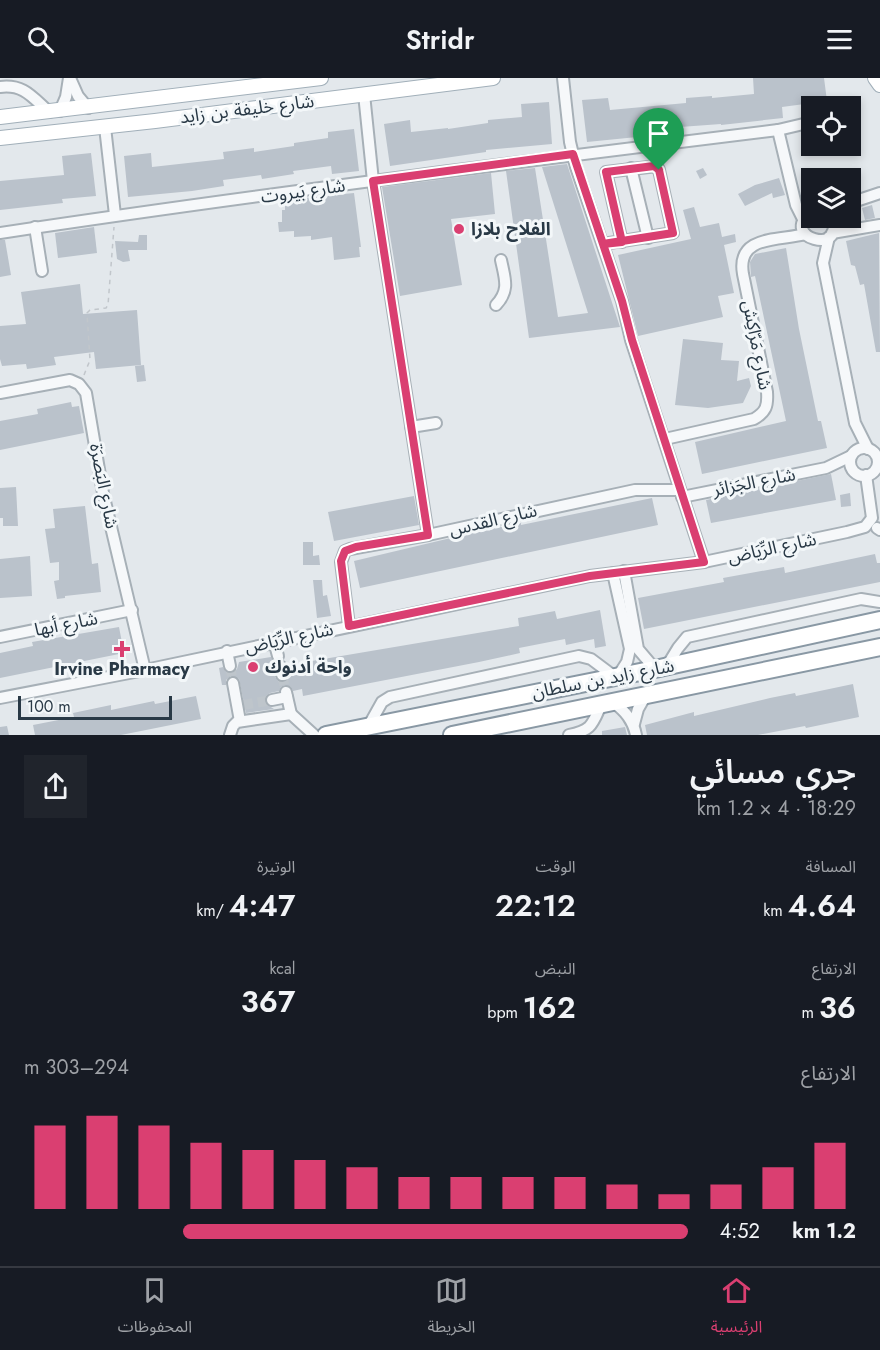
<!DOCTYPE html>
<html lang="ar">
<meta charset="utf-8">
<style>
body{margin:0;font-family:Jost,"Noto Sans Arabic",sans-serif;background:#20242c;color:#f1f3f6;direction:rtl;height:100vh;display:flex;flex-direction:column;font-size:22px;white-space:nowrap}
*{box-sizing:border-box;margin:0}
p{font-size:20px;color:#9ea1a6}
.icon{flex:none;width:33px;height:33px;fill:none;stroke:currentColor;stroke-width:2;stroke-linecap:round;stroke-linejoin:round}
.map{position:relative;height:657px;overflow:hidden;direction:ltr}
.side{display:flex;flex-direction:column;background:#171b24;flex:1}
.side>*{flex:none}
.buttons{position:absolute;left:801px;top:18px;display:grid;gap:12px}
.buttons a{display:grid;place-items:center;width:60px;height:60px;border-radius:0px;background:#171b24;box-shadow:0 3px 9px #0003;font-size:30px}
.scale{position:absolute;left:18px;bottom:15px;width:154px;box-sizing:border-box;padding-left:6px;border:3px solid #293946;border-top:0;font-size:16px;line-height:21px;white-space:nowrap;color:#293946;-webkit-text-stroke:4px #f3f7f9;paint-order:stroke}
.pin{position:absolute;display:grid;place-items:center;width:51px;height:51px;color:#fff;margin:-62px -26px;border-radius:50% 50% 50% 0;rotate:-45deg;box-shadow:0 0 6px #0007}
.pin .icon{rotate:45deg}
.round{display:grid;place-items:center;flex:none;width:63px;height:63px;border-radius:0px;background:#20242c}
.headline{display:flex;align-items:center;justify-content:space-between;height:102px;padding:0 24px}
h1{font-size:33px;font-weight:600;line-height:45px}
.stats{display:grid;grid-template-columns:repeat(3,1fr);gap:9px;height:102px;padding:6px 24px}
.stats div{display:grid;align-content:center}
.stats b{font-size:30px;font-weight:600}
.stats small{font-size:16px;font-weight:400}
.stats p{font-size:16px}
.chart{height:168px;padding:12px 24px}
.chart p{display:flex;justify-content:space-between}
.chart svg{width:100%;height:108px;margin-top:6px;stroke:#da3f71;stroke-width:6}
ul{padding:0 24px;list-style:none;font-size:20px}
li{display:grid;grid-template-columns:96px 72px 1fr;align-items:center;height:45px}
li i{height:15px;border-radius:8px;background:#da3f71}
header{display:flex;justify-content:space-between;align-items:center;height:78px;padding:0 24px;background:#171b24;font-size:27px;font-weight:600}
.menu{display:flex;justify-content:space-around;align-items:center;height:84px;border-top:2px solid #363941;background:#171b24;font-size:16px;color:#9ea1a6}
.menu a{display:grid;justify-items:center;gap:3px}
.menu .active{color:#da3f71}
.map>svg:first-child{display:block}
.building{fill:#bac2cb}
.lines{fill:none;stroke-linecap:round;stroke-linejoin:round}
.minor-tunnel{stroke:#bec5cb;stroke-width:10;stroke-dasharray:10 5;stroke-linecap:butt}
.minor-casing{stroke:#a7b0b7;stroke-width:14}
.major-casing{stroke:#a1afb9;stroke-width:16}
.highway-casing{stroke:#8998a4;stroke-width:20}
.path{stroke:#c1c6cb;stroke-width:1.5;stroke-dasharray:4.5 4.5;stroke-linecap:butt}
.minor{stroke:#f6f8fa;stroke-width:10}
.major{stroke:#fff;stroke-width:14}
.highway{stroke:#fff;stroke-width:16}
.route-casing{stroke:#fff;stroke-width:12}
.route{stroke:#da3f71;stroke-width:8}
.poi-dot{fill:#da3f71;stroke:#f3f7f9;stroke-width:2}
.labels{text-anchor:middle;stroke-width:6;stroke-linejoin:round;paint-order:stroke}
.street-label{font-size:18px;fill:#293946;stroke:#f3f7f9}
.poi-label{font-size:18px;font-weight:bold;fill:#293946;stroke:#f3f7f9;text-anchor:start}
</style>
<header><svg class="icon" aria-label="menu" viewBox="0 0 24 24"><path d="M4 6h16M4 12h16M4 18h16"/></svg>Stridr<svg class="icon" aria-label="search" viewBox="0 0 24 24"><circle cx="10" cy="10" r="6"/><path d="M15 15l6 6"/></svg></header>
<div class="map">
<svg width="880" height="657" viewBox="0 0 880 657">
<rect width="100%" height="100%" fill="#e3e8ec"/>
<g class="building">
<polygon points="753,0 824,0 827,23 782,29 783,40 721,47 721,46 680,49 680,54 646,56 647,58 587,64 582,22 608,20 610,32 686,25 686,20 712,18 712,20 754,16"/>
<polygon points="549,24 552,66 486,72 486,74 390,88 384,46 410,42 411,54 448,50 448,51 488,45 488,42 522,39 521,26"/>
<polygon points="354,51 359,93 332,96 331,88 293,93 294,96 262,101 261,97 223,102 224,108 192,113 128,119 124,78 151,75 152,89 224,81 223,74 254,70 254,74 294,68 294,65 328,60 328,54"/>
<polygon points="91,75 96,118 62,121 63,125 0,132 0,103 64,97 62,78"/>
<polygon points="567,86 620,249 529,260 506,93 535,90 558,239 588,235 542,89"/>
<polygon points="703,90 707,97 700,101 696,93"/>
<polygon points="491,95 495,136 451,141 462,207 400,218 382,109"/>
<polygon points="779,100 785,117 773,120 772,115 745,128 738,116 755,107"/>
<polygon points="354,115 361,169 359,169 360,179 334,182 332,159 311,162 311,158 294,159 294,153 279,154 278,144 282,144 282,132 285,132 285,122"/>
<polygon points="872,127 875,140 865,142 862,130"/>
<polygon points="694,129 700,149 719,145 722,159 735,156 736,164 724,167 734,215 718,218 723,239 638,258 618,177 691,161 683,132"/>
<polygon points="94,149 97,175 58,180 55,155"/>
<polygon points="879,155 880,274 876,274 864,206 860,207 855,188 851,187 846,163"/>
<polygon points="139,157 147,157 147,172 128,172 130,183 123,184 117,181 115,163 138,164"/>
<polygon points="0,162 5,162 11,197 0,199"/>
<polygon points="786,170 799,251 818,343 821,343 827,370 702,396 695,364 786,343 755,198 751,199 750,184 755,176"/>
<polygon points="80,206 83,236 137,232 141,287 96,291 94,274 54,279 56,287 27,291 26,286 2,288 0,281 0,248 26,246 21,214"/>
<polygon points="683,261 723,265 721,282 739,283 737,303 749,300 751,308 743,325 708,330 675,327"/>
<polygon points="144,287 146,303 137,304 135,288"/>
<polygon points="71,324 72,329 79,328 84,355 0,372 0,343 38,336 37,331"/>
<polygon points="831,396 836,422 711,445 706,422"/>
<polygon points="16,409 18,448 3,448 3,440 0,440 0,410"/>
<polygon points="850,415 851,428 841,429 840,417"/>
<polygon points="414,418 419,447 334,463 328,434"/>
<polygon points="652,420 658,447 360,510 354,483 476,454 521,445 521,447"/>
<polygon points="85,428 92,486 98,485 101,514 65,518 65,520 57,521 54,503 59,502 59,484 50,485 45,451 55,450 53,431"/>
<polygon points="303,464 313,464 313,478 319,477 320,487 303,487"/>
<polygon points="875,476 877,485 880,485 880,504 644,551 638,520 724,504 723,500 784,489 785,495"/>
<polygon points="30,478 32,518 0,520 0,481"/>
<polygon points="313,502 322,502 323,518 327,517 331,538 317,540"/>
<polygon points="600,532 606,568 595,570 594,561 566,567 565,561 519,570 520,575 479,584 303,618 302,611 293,613 291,609 285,607 281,609 279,613 270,615 265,619 266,626 274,631 246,635 239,601 231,598 226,602 226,607 222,607 219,590 223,589 227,595 232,595 237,591 239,584 271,579 274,584 273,589 275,599 279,604 283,604 289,599 288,587 519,548 518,540 555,533 557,541"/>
<polygon points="119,549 124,575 0,600 0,575 33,568 32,564"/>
<polygon points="853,606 859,639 806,650 805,648 758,657 647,657 645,647 694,634 694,638 770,620 795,615 796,618"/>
<polygon points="196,618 201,641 121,657 35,657 33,647 74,639 73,635 111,627 111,632 154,623 155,626"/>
<polygon points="7,648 9,657 0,657 0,649"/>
<polygon points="625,649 627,657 602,657 602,653"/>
</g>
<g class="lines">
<g class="minor-tunnel">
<polyline points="230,588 233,605"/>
<polyline points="282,597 286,614"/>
<polyline points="243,627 272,622"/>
</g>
<defs>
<g id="minor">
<polyline points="70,0 78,18 88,30"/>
<polyline points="563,0 570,64 576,89 622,223 631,262 704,484"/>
<path d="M0,9C24,6 32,19 49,34"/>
<polyline points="364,16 373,103 428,457"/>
<polyline points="60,33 66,19 69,0"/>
<polyline points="850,36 852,35"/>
<polyline points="105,49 115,137"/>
<polyline points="778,52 796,127 804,143"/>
<polyline points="631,90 648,160"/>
<polyline points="850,125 880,115"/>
<path d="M812,134C776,159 848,179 831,140"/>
<polyline points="35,149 42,193"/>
<path d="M0,155C259,116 518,84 778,52L812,44"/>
<polyline points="832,155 880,147"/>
<polyline points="829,159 823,185 855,345 868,371"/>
<polyline points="603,166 673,155 659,92 657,88 606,94 622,164"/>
<path d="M496,227C510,212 505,201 501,182"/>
<polyline points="0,315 70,302 79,306 86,315 103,415 145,592"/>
<polyline points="411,349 436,345"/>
<path d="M665,361L754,341C766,334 768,328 767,314L743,196C736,156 781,163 805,156"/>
<circle cx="864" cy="384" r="14"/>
<polyline points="682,419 826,390 851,378"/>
<polyline points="877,450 880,452"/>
<polyline points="624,493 638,571 655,591"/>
<polyline points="613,495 630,571 627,584 618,598"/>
<polyline points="349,548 341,484 345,473 350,471 428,457 635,412 680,412"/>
<polyline points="0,559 132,532"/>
<polyline points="274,563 278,578"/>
<polyline points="227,573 230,588"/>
<polyline points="280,588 282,597"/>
<polyline points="667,588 678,570 687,559 861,521 880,524"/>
<polyline points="233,605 240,643"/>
<polyline points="286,614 291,636"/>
<polyline points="0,620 145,592 590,498 704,484 847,454 865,449 872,440 866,397"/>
<polyline points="272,622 287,619"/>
<path d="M613,624C625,633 633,642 636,657"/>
<polyline points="634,646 638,631 646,617"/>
<polyline points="368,649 382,624 390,619 579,578 591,581 615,599"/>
<polyline points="230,657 233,648 237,644 291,636 314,657"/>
<path d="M569,657C592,652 592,647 601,627"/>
</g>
<g id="major">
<polyline points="875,0 880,7"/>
<polyline points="0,39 321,0"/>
<polyline points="0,60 155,43 493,0"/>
</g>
<g id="highway">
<polyline points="326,657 655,591 880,542"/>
<polyline points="452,657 880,569"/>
</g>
</defs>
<use href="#minor" class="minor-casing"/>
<use href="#major" class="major-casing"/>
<use href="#highway" class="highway-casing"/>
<polyline class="path" points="84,297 90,282 87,235 90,232 106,230 108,227 114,149"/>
<use href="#minor" class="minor"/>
<use href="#major" class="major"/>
<use href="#highway" class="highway"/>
</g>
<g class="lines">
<defs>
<polyline id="route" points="659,92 673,155 603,166 573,76 373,103 428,457 356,469 345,473 341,483 349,548 590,498 704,484 632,262 622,223 603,166 622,164 606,94 654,88 659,92"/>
</defs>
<use href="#route" class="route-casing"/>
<use href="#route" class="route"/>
</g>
<g class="poi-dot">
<circle cx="459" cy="151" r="6"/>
<path d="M119 562h6v6h6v6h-6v6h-6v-6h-6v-6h6z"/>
<circle cx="253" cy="589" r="6"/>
</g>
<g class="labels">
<g class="street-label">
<text transform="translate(247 31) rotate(-7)" y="6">شارع خليفة بن زايد</text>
<text transform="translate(303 113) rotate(-8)" y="6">شارع بَيروت</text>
<text transform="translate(757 267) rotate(79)" y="6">شارع مَرّاكِش</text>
<text transform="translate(754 404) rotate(-11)" y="6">شارع الجَزائر</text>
<text transform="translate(104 408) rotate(79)" y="6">شارع البَصرَة</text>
<text transform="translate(493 442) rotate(-13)" y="6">شارع القدس</text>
<text transform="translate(772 470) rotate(-12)" y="6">شارع الرِّيَاض</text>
<text transform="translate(66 546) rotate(-11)" y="6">شارع أبها</text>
<text transform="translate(289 560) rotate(-12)" y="6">شارع الرِّيَاض</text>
<text transform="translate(603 601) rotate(-11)" y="6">شارع زايد بن سلطان</text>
</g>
<g class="poi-label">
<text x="471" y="157">الفلاح بلازا</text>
<text x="265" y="595">واحة أدنوك</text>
<text x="122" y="597" text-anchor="middle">Irvine Pharmacy</text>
</g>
</g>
</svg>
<div class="buttons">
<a><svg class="icon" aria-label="locate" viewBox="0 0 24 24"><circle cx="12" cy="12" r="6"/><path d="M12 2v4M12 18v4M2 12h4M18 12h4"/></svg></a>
<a><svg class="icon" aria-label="layers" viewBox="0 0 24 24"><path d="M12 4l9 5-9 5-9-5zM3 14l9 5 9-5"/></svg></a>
</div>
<div class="scale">100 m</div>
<div class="pin" style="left:659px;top:92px;background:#1e9e55"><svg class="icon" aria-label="arrive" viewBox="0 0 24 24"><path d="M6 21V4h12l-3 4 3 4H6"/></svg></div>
</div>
<section class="side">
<div class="headline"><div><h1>جري مسائي</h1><p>18:29 · 4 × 1.2 km</p></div><a class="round"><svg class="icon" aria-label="share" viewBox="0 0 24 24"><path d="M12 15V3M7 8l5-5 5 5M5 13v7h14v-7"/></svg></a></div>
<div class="stats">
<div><p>المسافة</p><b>4.64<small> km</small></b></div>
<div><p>الوقت</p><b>22:12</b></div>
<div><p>الوتيرة</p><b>4:47<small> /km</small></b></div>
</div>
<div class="stats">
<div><p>الارتفاع</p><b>36<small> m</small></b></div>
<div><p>النبض</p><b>162<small> bpm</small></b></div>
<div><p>kcal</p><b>367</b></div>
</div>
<div class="chart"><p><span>الارتفاع</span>294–303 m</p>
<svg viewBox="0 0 160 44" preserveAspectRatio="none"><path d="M5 44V10M15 44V6M25 44V10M35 44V17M45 44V20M55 44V24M65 44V27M75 44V31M85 44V31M95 44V31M105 44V31M115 44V34M125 44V38M135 44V34M145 44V27M155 44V17"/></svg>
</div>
<ul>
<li><b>1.2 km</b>4:52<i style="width:76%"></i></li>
</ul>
</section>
<nav class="menu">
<a class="active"><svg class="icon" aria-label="home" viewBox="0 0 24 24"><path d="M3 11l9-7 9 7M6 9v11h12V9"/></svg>الرئيسية</a>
<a><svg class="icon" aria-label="map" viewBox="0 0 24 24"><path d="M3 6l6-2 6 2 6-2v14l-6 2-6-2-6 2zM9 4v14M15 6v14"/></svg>الخريطة</a>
<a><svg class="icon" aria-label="saved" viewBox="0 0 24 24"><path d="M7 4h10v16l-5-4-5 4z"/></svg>المحفوظات</a>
</nav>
